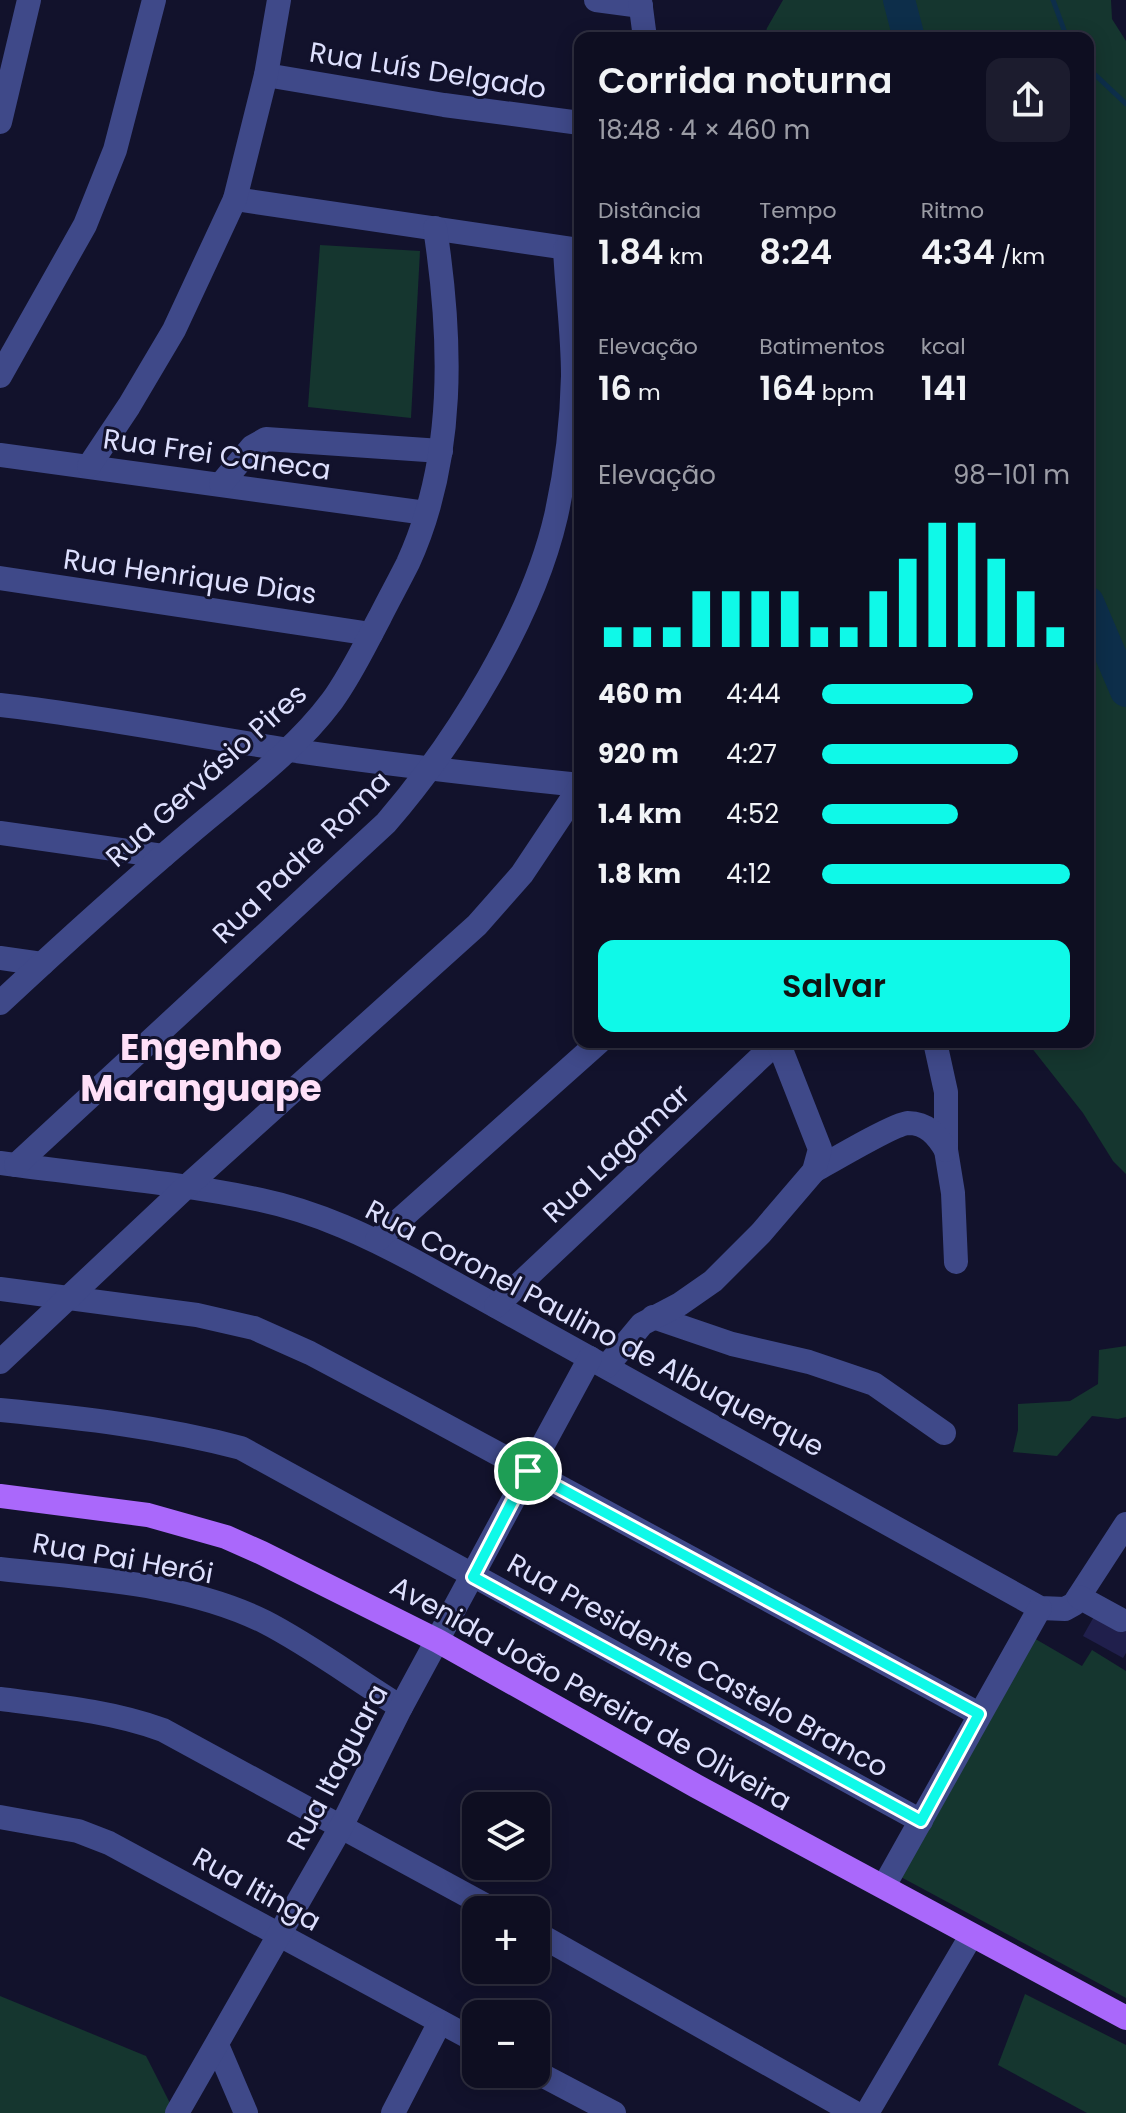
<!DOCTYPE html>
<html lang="pt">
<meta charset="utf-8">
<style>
body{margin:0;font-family:Poppins,sans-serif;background:#1c1c2e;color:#f1f3f6;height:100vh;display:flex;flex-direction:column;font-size:30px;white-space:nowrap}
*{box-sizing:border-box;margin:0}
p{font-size:26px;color:#9b9ca5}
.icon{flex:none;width:44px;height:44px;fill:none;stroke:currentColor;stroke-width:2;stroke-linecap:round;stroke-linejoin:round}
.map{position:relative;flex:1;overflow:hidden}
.details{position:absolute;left:574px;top:32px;width:520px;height:1016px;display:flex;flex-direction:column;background:#0e0e21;border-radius:16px;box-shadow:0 4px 20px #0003,0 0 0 2px #2e2e3f}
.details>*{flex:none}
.fabs{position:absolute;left:462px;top:1792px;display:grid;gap:16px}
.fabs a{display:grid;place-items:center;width:88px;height:88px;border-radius:16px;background:#0e0e21;box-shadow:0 4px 20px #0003,0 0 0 2px #2e2e3f;font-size:40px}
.pin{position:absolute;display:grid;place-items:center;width:68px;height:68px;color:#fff;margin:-34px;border:4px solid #fff;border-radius:50%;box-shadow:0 2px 8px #0007}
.round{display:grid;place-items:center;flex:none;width:84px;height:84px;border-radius:16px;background:#1c1c2e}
.overview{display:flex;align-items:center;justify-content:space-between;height:136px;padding:0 24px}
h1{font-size:36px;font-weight:600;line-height:60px}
.metrics{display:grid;grid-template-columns:repeat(3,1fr);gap:12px;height:136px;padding:8px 24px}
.metrics div{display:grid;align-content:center}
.metrics b{font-size:34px;font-weight:600}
.metrics small{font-size:22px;font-weight:400}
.metrics p{font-size:22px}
.chart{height:224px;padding:16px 24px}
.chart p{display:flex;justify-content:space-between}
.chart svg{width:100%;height:144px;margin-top:8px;stroke:#0ff9e8;stroke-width:6}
.cta{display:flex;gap:16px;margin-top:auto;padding:16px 24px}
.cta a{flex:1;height:92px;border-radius:16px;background:#0ff9e8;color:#111;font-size:32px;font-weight:600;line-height:92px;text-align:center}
ul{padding:0 24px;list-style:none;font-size:26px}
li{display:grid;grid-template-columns:128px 96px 1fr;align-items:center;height:60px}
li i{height:20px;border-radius:10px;background:#0ff9e8}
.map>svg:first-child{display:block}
.green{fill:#15362f}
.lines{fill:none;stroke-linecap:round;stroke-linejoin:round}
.stream{stroke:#0d2e4a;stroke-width:5}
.river{stroke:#0d2e4a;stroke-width:32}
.building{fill:#201f4c}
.minor{stroke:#3f4989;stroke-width:24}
.major{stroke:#aa68fb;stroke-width:24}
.route-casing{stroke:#fff;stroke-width:16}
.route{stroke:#0ff9e8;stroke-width:10}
.labels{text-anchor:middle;stroke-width:6;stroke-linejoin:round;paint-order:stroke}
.street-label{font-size:28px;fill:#dee0fe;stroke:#12122c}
.district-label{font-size:36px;font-weight:bold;fill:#fee0f8;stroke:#12122c}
</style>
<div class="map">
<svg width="1126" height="2113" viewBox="0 0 1126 2113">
<rect width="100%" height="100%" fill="#12122c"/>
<g class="green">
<polygon points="783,0 1111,0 1112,19 1126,41 1126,1174 1113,1161 1083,1113 1027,1042 1088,1042 1088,38 764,38 767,28"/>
<polygon points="320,245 420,251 411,418 308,407"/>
<polygon points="1126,1346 1126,1417 1118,1419 1092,1416 1057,1456 1013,1452 1018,1430 1018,1404 1070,1401 1098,1384 1099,1350"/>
<polygon points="1032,1637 1082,1666 1092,1650 1126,1671 1126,1998 899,1876"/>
<polygon points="1025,1994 1126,2045 1126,2113 1087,2113 998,2065"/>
<polygon points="0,1996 146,2056 175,2113 0,2113"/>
</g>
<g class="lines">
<g class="stream">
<polyline points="1053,0 1067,38"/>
<polyline points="1088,68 1126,104"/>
</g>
<g class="river">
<polyline points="899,0 909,38"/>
<polyline points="1088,602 1126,691"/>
</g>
</g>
<polygon class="building" points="1096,1613 1126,1630 1126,1653 1123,1658 1083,1636"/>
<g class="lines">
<g class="minor">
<polyline points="596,0 641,6"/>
<polyline points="640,0 645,38"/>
<polyline points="266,75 444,105 580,123"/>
<polyline points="0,122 29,0"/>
<polyline points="235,199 580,250"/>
<polyline points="0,376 85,225 115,150 154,0"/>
<polyline points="0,455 426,513"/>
<polyline points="89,466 129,406 174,330 235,199 266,75 279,0"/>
<polyline points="221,484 252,447 266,439 441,451"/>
<polyline points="0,578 371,634"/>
<path d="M0,705C97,716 193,735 289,750C386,764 483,775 580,785"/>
<polyline points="0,833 163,856"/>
<polyline points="0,958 42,964"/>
<path d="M0,1003C62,945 125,888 190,833C238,792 294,752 332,701C351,675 365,645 380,617C389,599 399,581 408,563C456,458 452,339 435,228"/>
<polyline points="935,1042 946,1092 946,1150 953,1193 956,1262"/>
<path d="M0,1163C87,1175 176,1182 261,1200C318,1212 370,1237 420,1264L1040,1608L1065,1609L1074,1604L1126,1524"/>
<path d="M16,1165L386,823C456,742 532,620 556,516C566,471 572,422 573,376C573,334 567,291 565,249"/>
<path d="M814,1171C830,1162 894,1124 908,1123C927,1123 937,1135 946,1150"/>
<polyline points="377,1240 599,1042"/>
<polyline points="0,1289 197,1315 254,1328 310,1353 406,1404 979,1714"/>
<polyline points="496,1306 777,1042"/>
<polyline points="653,1317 732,1344 809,1362 874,1384 944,1433"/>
<polyline points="0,1362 185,1188 477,925 522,874 580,787"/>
<polyline points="607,1366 642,1324 680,1304 713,1281 761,1233 814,1171 820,1149 778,1042"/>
<path d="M0,1410C81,1418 162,1427 241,1448L921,1821"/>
<path d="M0,1569C88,1579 184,1582 265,1622C310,1645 357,1680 401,1707"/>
<polyline points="1079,1597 1121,1620"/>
<path d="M0,1699C55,1706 111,1711 163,1730L494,1910"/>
<polyline points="0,1817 78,1831 109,1843 476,2041"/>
<polyline points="884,1886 1040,1608"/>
<polyline points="536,1933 855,2113"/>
<polyline points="217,2045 246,2113"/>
<polyline points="536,2072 614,2113"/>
<polyline points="177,2113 341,1827 401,1707 590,1358"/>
<polyline points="393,2113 440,2022"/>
<polyline points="867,2113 971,1936"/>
</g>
<polyline class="major" points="0,1496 148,1515 226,1537 262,1553 438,1641 696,1786 1126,2018"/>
</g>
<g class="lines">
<defs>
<polygon id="route" points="528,1471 979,1714 921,1821 473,1577"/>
</defs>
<use href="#route" class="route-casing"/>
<use href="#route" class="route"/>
</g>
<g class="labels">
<g class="street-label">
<text transform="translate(428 70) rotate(9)" y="10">Rua Luís Delgado</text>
<text transform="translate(217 454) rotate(8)" y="10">Rua Frei Caneca</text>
<text transform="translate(190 576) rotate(8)" y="10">Rua Henrique Dias</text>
<text transform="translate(206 775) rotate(-42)" y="10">Rua Gervásio Pires</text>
<text transform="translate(301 857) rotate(-44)" y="10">Rua Padre Roma</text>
<text transform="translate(616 1153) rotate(-43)" y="10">Rua Lagamar</text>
<text transform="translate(595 1328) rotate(28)" y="10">Rua Coronel Paulino de Albuquerque</text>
<text transform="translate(123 1558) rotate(10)" y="10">Rua Pai Herói</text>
<text transform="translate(698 1665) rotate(29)" y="10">Rua Presidente Castelo Branco</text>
<text transform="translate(591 1693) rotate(29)" y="10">Avenida João Pereira de Oliveira</text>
<text transform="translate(337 1767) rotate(-62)" y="10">Rua Itaguara</text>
<text transform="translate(257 1889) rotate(29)" y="10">Rua Itinga</text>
</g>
<g class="district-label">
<text x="201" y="1060">Engenho<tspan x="201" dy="41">Maranguape</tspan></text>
</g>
</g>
</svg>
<div class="fabs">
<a><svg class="icon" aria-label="layers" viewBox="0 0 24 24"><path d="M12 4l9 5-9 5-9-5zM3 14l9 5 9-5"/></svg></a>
<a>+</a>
<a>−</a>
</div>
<div class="pin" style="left:528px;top:1471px;background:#1e9e55"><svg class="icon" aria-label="arrive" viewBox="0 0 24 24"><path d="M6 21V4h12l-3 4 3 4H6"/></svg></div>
<section class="details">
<div class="overview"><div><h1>Corrida noturna</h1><p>18:48 · 4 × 460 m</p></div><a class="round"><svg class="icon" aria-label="share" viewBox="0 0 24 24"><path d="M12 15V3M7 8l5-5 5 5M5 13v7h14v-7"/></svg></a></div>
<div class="metrics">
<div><p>Distância</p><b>1.84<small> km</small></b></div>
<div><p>Tempo</p><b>8:24</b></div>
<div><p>Ritmo</p><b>4:34<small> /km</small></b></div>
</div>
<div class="metrics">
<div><p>Elevação</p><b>16<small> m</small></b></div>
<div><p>Batimentos</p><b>164<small> bpm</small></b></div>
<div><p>kcal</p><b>141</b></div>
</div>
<div class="chart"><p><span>Elevação</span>98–101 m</p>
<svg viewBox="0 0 160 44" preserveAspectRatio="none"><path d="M5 44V38M15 44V38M25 44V38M35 44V27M45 44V27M55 44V27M65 44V27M75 44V38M85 44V38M95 44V27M105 44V17M115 44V6M125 44V6M135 44V17M145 44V27M155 44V38"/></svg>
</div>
<ul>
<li><b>460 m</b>4:44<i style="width:61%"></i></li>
<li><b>920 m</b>4:27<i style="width:79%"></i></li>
<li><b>1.4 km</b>4:52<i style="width:55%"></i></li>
<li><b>1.8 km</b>4:12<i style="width:100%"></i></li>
</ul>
<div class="cta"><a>Salvar</a></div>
</section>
</div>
